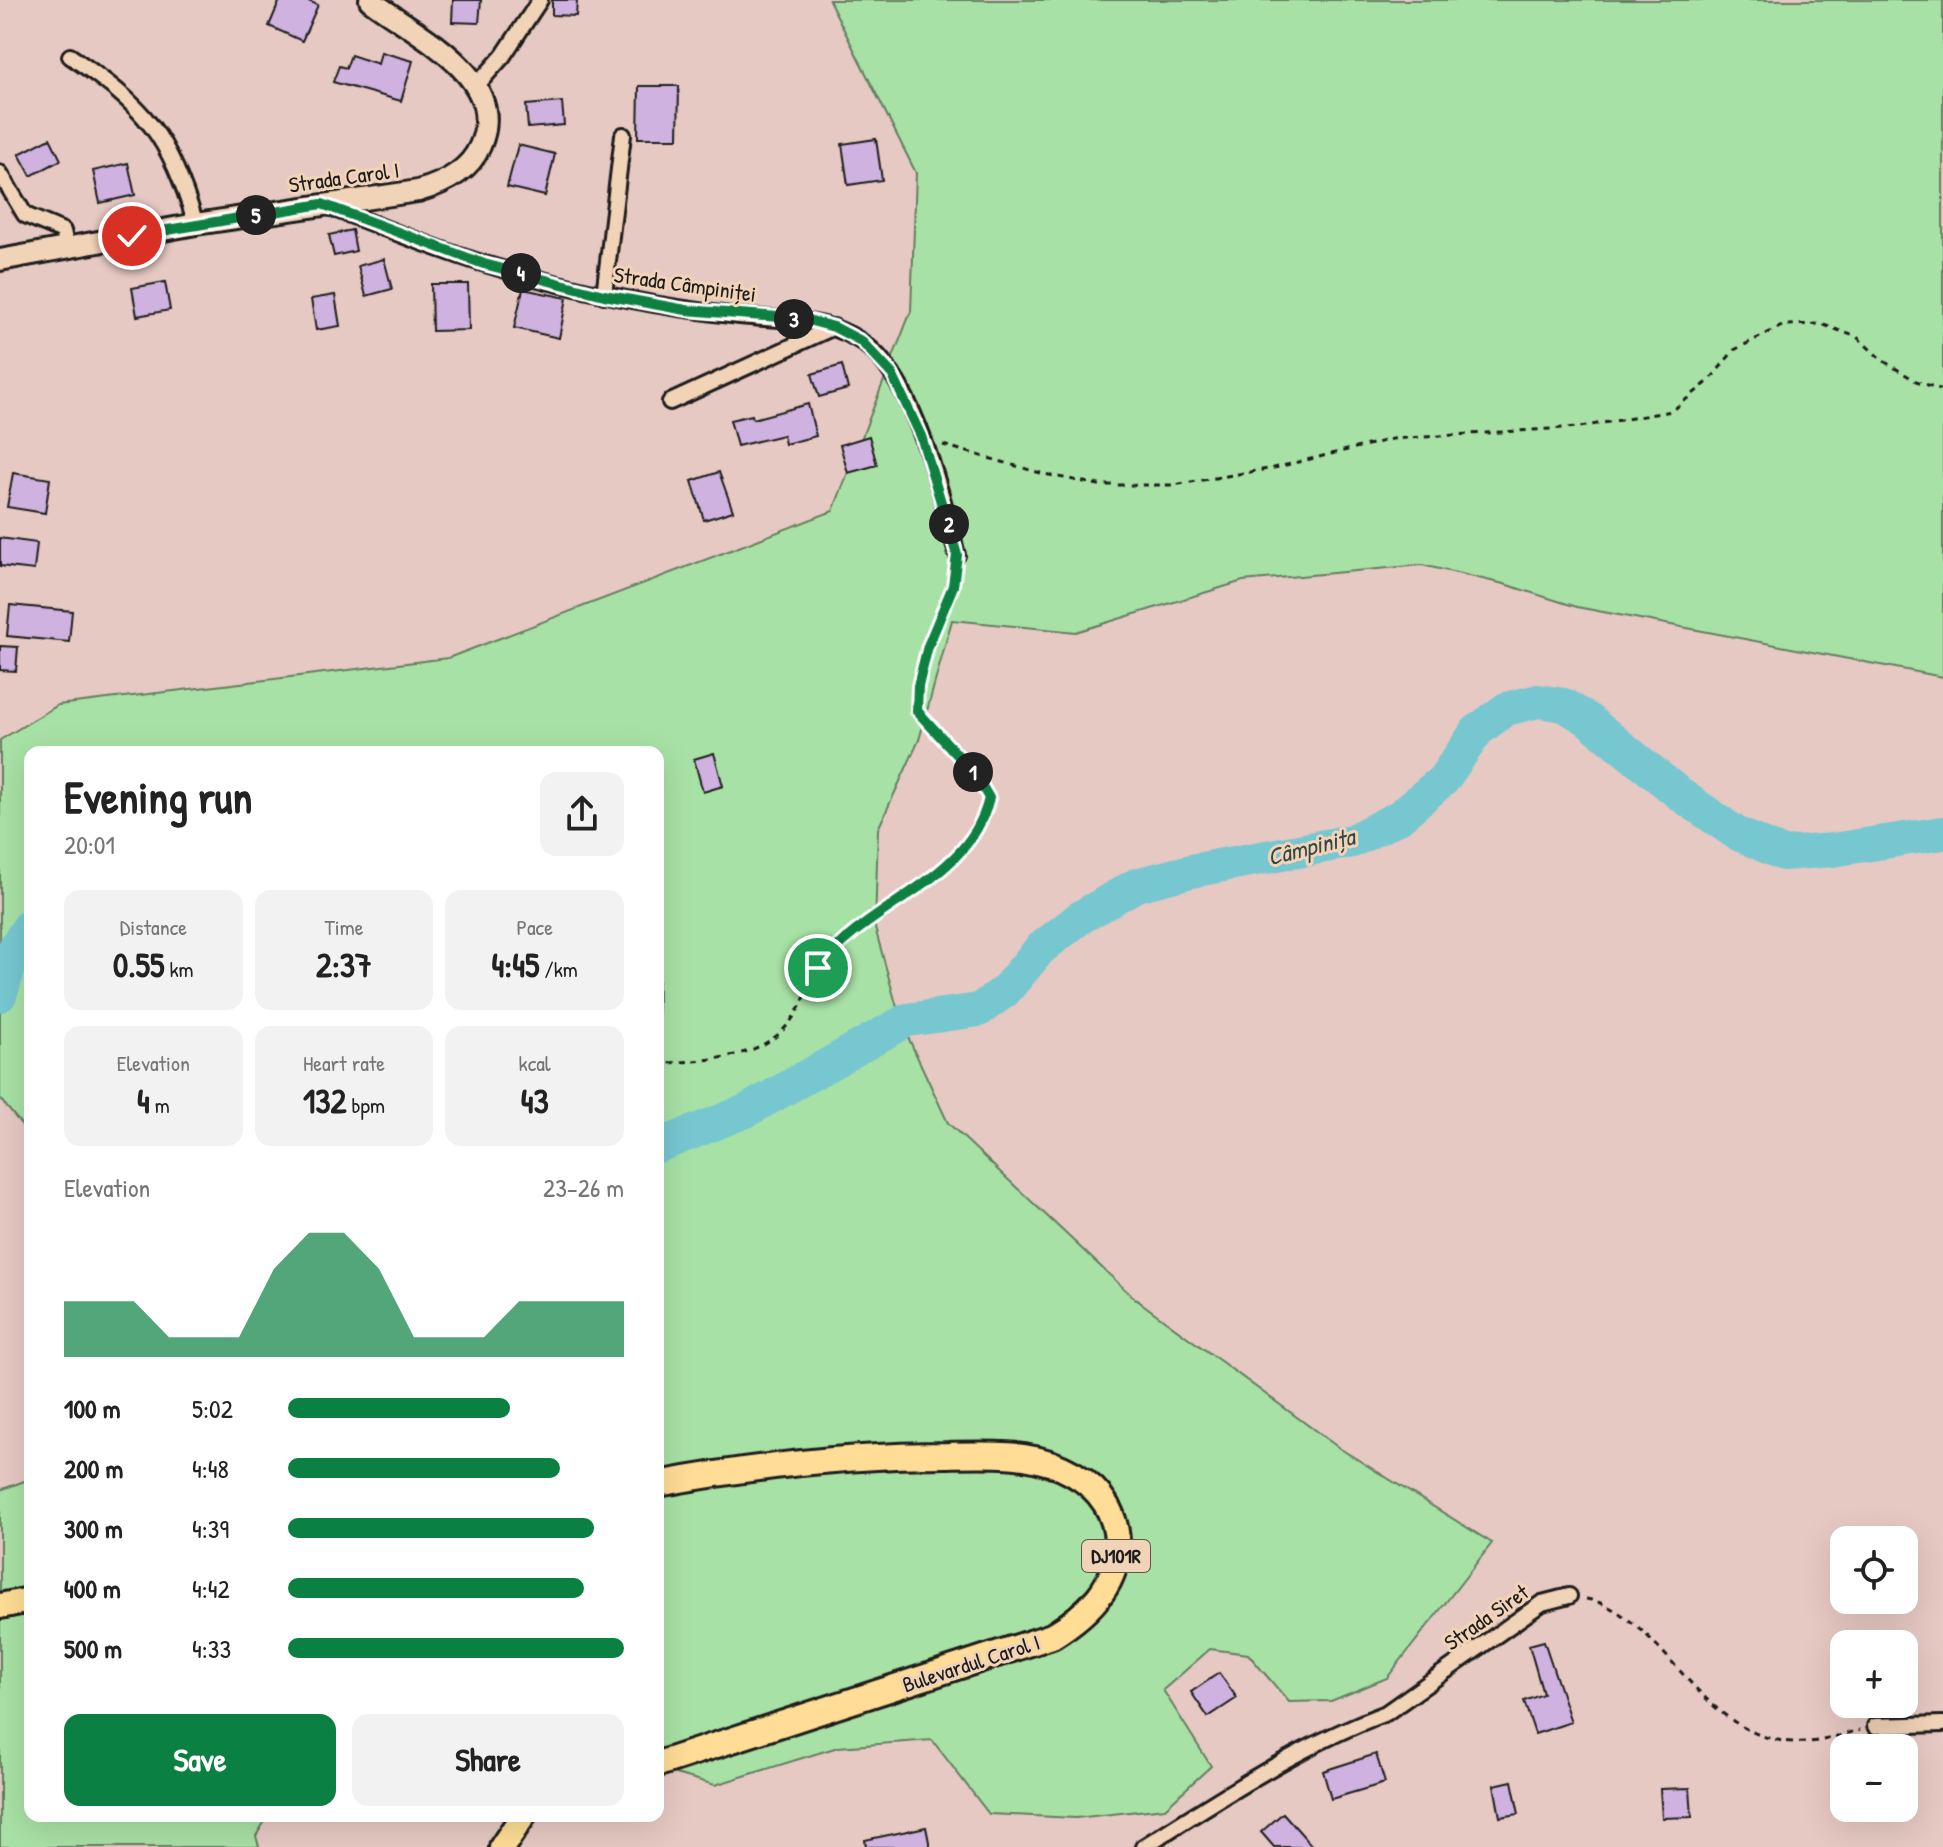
<!DOCTYPE html>
<meta charset="utf-8">
<style>
body{margin:0;font-family:"Patrick Hand",sans-serif;background:#f2f2f2;color:#222;height:100vh;display:flex;flex-direction:column;font-size:30px;white-space:nowrap}
*{box-sizing:border-box;margin:0}
p{font-size:26px;color:#767676}
.icon{flex:none;width:44px;height:44px;fill:none;stroke:currentColor;stroke-width:2;stroke-linecap:round;stroke-linejoin:round}
.map{position:relative;flex:1;overflow:hidden}
.sheet{position:absolute;left:24px;top:746px;width:640px;height:1076px;display:flex;flex-direction:column;background:#fff;border-radius:16px;box-shadow:0 8px 32px #0002}
.sheet>*{flex:none}
.fabs{position:absolute;left:1830px;top:1526px;display:grid;gap:16px}
.fabs a{display:grid;place-items:center;width:88px;height:88px;border-radius:16px;background:#fff;box-shadow:0 8px 32px #0002;font-size:40px}
.pin{position:absolute;display:grid;place-items:center;width:68px;height:68px;color:#fff;margin:-34px;border:4px solid #fff;border-radius:50%;box-shadow:0 2px 8px #0007}
.km{position:absolute;width:40px;height:40px;margin:-20px;border-radius:50%;background:#222;color:#fff;font-size:22px;line-height:40px;text-align:center}
.round{display:grid;place-items:center;flex:none;width:84px;height:84px;border-radius:16px;background:#f2f2f2}
.overview{display:flex;align-items:center;justify-content:space-between;height:136px;padding:0 40px}
h1{font-size:44px;font-weight:800;line-height:60px}
.stats{display:grid;grid-template-columns:repeat(3,1fr);gap:12px;height:136px;padding:8px 40px}
.stats div{display:grid;align-content:center;border-radius:16px;background:#f2f2f2;text-align:center}
.stats b{font-size:34px;font-weight:800}
.stats small{font-size:22px;font-weight:400}
.stats p{font-size:22px}
.chart{height:224px;padding:16px 40px}
.chart p{display:flex;justify-content:space-between}
.chart svg{width:100%;height:144px;margin-top:8px;fill:#0b8043;opacity:.7}
.cta{display:flex;gap:16px;margin-top:auto;padding:16px 40px}
.cta a{flex:1;height:92px;border-radius:16px;background:#0b8043;color:#fff;font-size:32px;font-weight:800;line-height:92px;text-align:center}
.cta a+a{background:#f2f2f2;color:#222}
ul{padding:0 40px;list-style:none;font-size:26px}
li{display:grid;grid-template-columns:128px 96px 1fr;align-items:center;height:60px}
li i{height:20px;border-radius:10px;background:#0b8043}
.map>svg:first-child{display:block}
.green{fill:#a8e1a5;stroke:#627e60;stroke-width:2}
.lines{fill:none;stroke-linecap:round;stroke-linejoin:round}
.river{stroke:#77c7d1;stroke-width:34}
.building{fill:#cfb2df;stroke:#1c1c1c;stroke-width:2}
.street-casing{stroke:#1c1c1c;stroke-width:20}
.secondary-casing{stroke:#1c1c1c;stroke-width:26}
.primary-casing{stroke:#1c1c1c;stroke-width:30}
.path{stroke:#1c1c1c;stroke-width:3;stroke-dasharray:6 6;stroke-linecap:butt}
.street{stroke:#f1d3b7;stroke-width:14}
.secondary{stroke:#f1d3b7;stroke-width:20}
.primary{stroke:#ffdd96;stroke-width:24}
.route-casing{stroke:#fff;stroke-width:16}
.route{stroke:#0b8043;stroke-width:10}
.labels{text-anchor:middle;stroke-width:6;stroke-linejoin:round;paint-order:stroke}
.shield{fill:#f1d3b7;stroke:#5c534a;stroke-width:2}
.shield-label{font-size:20px;font-weight:bold;fill:#1c1c1c}
.street-label{font-size:22px;fill:#1c1c1c;stroke:#f1d3b7}
.water-label{font-size:24px;font-style:italic;fill:#334749;stroke:#f1d3b7}
</style>
<div class="map">
<svg width="1943" height="1847" viewBox="0 0 1943 1847">
<rect width="100%" height="100%" fill="#e7c9c3"/>
<filter id="ink" filterUnits="userSpaceOnUse"><feTurbulence type="fractalNoise" baseFrequency=".0125" numOctaves="2"/><feDisplacementMap in="SourceGraphic" scale="16" xChannelSelector="R" yChannelSelector="G"/><feConvolveMatrix kernelMatrix="1 2 1 2 8 2 1 2 1" color-interpolation-filters="sRGB"/></filter>
<g filter="url(#ink)">
<g class="green">
<polygon points="829,0 1943,0 1943,677 1577,607 1504,584 1422,565 1243,581 1076,632 952,620 919,740 878,829 875,928 901,1022 948,1123 1133,1297 1339,1448 1492,1543 1387,1678 1331,1701 1289,1702 1248,1654 1210,1649 1163,1690 1211,1766 1165,1808 1076,1818 989,1814 932,1740 838,1747 715,1785 658,1769 658,752 30,752 30,1135 0,1099 0,740 58,705 448,658 833,511 911,311 916,173"/>
<polygon points="30,1479 30,1816 268,1816 256,1836 259,1847 0,1847 0,1490"/>
</g>
<g class="lines">
<g class="river">
<polyline points="0,995 16,946 30,925"/>
<polyline points="658,1146 746,1111 907,1020 979,1010 1005,991 1040,949 1081,917 1136,885 1191,871 1352,841 1399,817 1443,780 1477,731 1506,709 1538,701 1564,705 1587,719 1681,795 1736,833 1783,854 1832,850 1943,833"/>
</g>
</g>
<g class="building">
<polygon points="280,0 306,0 318,5 302,41 269,26"/>
<polygon points="453,0 481,0 479,23 452,22"/>
<polygon points="552,0 577,0 576,16 552,15"/>
<polygon points="381,52 413,61 401,101 333,82 339,66 346,68 351,55 378,64"/>
<polygon points="639,86 679,86 678,138 638,138"/>
<polygon points="562,102 564,125 528,128 526,105"/>
<polygon points="50,138 61,160 31,176 19,154"/>
<polygon points="876,139 882,180 848,185 842,144"/>
<polygon points="518,145 555,154 545,196 507,187"/>
<polygon points="128,163 135,195 100,203 93,171"/>
<polygon points="352,230 356,251 334,256 329,235"/>
<polygon points="384,259 392,289 366,296 358,266"/>
<polygon points="165,282 170,310 137,316 132,288"/>
<polygon points="431,284 468,284 469,330 432,331"/>
<polygon points="523,289 567,298 559,338 514,328"/>
<polygon points="335,295 340,326 316,330 311,299"/>
<polygon points="842,365 848,389 819,397 812,374"/>
<polygon points="808,404 816,436 785,444 783,435 737,446 730,420 752,415 753,419"/>
<polygon points="869,436 877,465 848,473 840,445"/>
<polygon points="719,472 733,511 704,520 692,481"/>
<polygon points="13,473 50,479 45,513 7,507"/>
<polygon points="0,538 37,543 34,570 0,566"/>
<polygon points="10,605 72,611 69,642 7,636"/>
<polygon points="0,646 18,647 16,671 0,670"/>
<polygon points="714,753 723,786 703,792 694,759"/>
<polygon points="1544,1641 1571,1722 1535,1734 1524,1701 1543,1694 1529,1645"/>
<polygon points="1219,1673 1237,1698 1208,1717 1191,1692"/>
<polygon points="1376,1754 1385,1783 1331,1799 1323,1771"/>
<polygon points="1512,1781 1519,1814 1500,1817 1494,1785"/>
<polygon points="1690,1788 1692,1817 1662,1818 1660,1789"/>
<polygon points="1283,1813 1313,1847 1274,1847 1261,1832"/>
<polygon points="926,1827 930,1847 866,1847 865,1840"/>
</g>
<g class="lines">
<defs>
<g id="street">
<path d="M70,56C148,109 168,135 196,224"/>
<polyline points="477,85 503,56 540,0"/>
<polyline points="0,173 25,215 63,231 67,248"/>
<path d="M326,206C379,225 431,248 485,264C569,289 654,307 740,316C787,321 834,316 872,350C916,389 943,498 957,555"/>
<polyline points="604,295 623,135"/>
<polyline points="670,402 834,327"/>
<polyline points="1875,1726 1943,1724"/>
<path d="M1143,1847C1221,1798 1300,1745 1386,1713L1542,1603L1569,1596"/>
</g>
<path id="secondary" d="M0,260L196,224L418,191C443,184 469,172 480,146C510,77 416,35 370,0"/>
<g id="primary">
<path d="M658,1484C755,1466 849,1455 948,1455C985,1454 1028,1452 1062,1468C1093,1482 1115,1506 1117,1541C1120,1585 1086,1615 1052,1636L658,1764"/>
<polyline points="0,1606 30,1600"/>
<polyline points="502,1847 523,1816"/>
</g>
</defs>
<use href="#street" class="street-casing"/>
<use href="#secondary" class="secondary-casing"/>
<use href="#primary" class="primary-casing"/>
<g class="path">
<polyline points="943,445 1044,474 1099,485 1174,485 1274,468 1392,439 1580,427 1672,411 1710,380 1734,350 1784,325 1821,324 1857,337 1882,360 1916,381 1943,390"/>
<path d="M658,1064C696,1060 743,1061 775,1037C805,1015 810,972 835,946C885,894 971,876 989,798L975,774L917,711C919,657 946,620 957,570"/>
<path d="M1586,1599C1606,1602 1623,1615 1639,1628C1690,1674 1726,1746 1806,1742C1823,1742 1843,1734 1860,1730"/>
</g>
<use href="#street" class="street"/>
<use href="#secondary" class="secondary"/>
<use href="#primary" class="primary"/>
</g>
</g>
<g class="lines" filter="url(#ink)">
<defs>
<path id="route" d="M132,236L322,204L484,264L604,295L686,310L804,319L834,327L861,341L892,374L921,436L957,555L953,586L928,646L918,686L917,711L975,774L989,798C970,881 866,904 818,968"/>
</defs>
<use href="#route" class="route-casing"/>
<use href="#route" class="route"/>
</g>
<g class="labels">
<rect class="shield" x="1082" y="1540" width="68" height="32" rx="6"/>
<g class="shield-label">
<text x="1116" y="1563">DJ101R</text>
</g>
<g class="street-label">
<text transform="translate(344 177) rotate(-8)" y="8">Strada Carol I</text>
<text transform="translate(685 284) rotate(8)" y="8">Strada Câmpiniței</text>
<text transform="translate(1486 1617) rotate(-35)" y="8">Strada Siret</text>
<text transform="translate(971 1663) rotate(-18)" y="8">Bulevardul Carol I</text>
</g>
<g class="water-label">
<text transform="translate(1311 847) rotate(-14)" y="8">Câmpinița</text>
</g>
</g>
</svg>
<div class="fabs">
<a><svg class="icon" aria-label="locate" viewBox="0 0 24 24"><circle cx="12" cy="12" r="6"/><path d="M12 2v4M12 18v4M2 12h4M18 12h4"/></svg></a>
<a>+</a>
<a>−</a>
</div>
<div class="pin" style="left:818px;top:968px;background:#1e9e55"><svg class="icon" aria-label="arrive" viewBox="0 0 24 24"><path d="M6 21V4h12l-3 4 3 4H6"/></svg></div>
<div class="pin" style="left:132px;top:236px;background:#d93025"><svg class="icon" aria-label="check" viewBox="0 0 24 24"><path d="M5 12l5 5 9-10"/></svg></div>
<b class="km" style="left:973px;top:772px">1</b>
<b class="km" style="left:949px;top:524px">2</b>
<b class="km" style="left:794px;top:319px">3</b>
<b class="km" style="left:521px;top:273px">4</b>
<b class="km" style="left:256px;top:215px">5</b>
<section class="sheet">
<div class="overview"><div><h1>Evening run</h1><p>20:01</p></div><a class="round"><svg class="icon" aria-label="share" viewBox="0 0 24 24"><path d="M12 15V3M7 8l5-5 5 5M5 13v7h14v-7"/></svg></a></div>
<div class="stats">
<div><p>Distance</p><b>0.55<small> km</small></b></div>
<div><p>Time</p><b>2:37</b></div>
<div><p>Pace</p><b>4:45<small> /km</small></b></div>
</div>
<div class="stats">
<div><p>Elevation</p><b>4<small> m</small></b></div>
<div><p>Heart rate</p><b>132<small> bpm</small></b></div>
<div><p>kcal</p><b>43</b></div>
</div>
<div class="chart"><p><span>Elevation</span>23–26 m</p>
<svg viewBox="0 0 160 44" preserveAspectRatio="none"><path d="M0 44V27L10 27L20 27L30 38L40 38L50 38L60 17L70 6L80 6L90 17L100 38L110 38L120 38L130 27L140 27L150 27L160 27V44z"/></svg>
</div>
<ul>
<li><b>100 m</b>5:02<i style="width:66%"></i></li>
<li><b>200 m</b>4:48<i style="width:81%"></i></li>
<li><b>300 m</b>4:39<i style="width:91%"></i></li>
<li><b>400 m</b>4:42<i style="width:88%"></i></li>
<li><b>500 m</b>4:33<i style="width:100%"></i></li>
</ul>
<div class="cta"><a>Save</a><a>Share</a></div>
</section>
</div>
